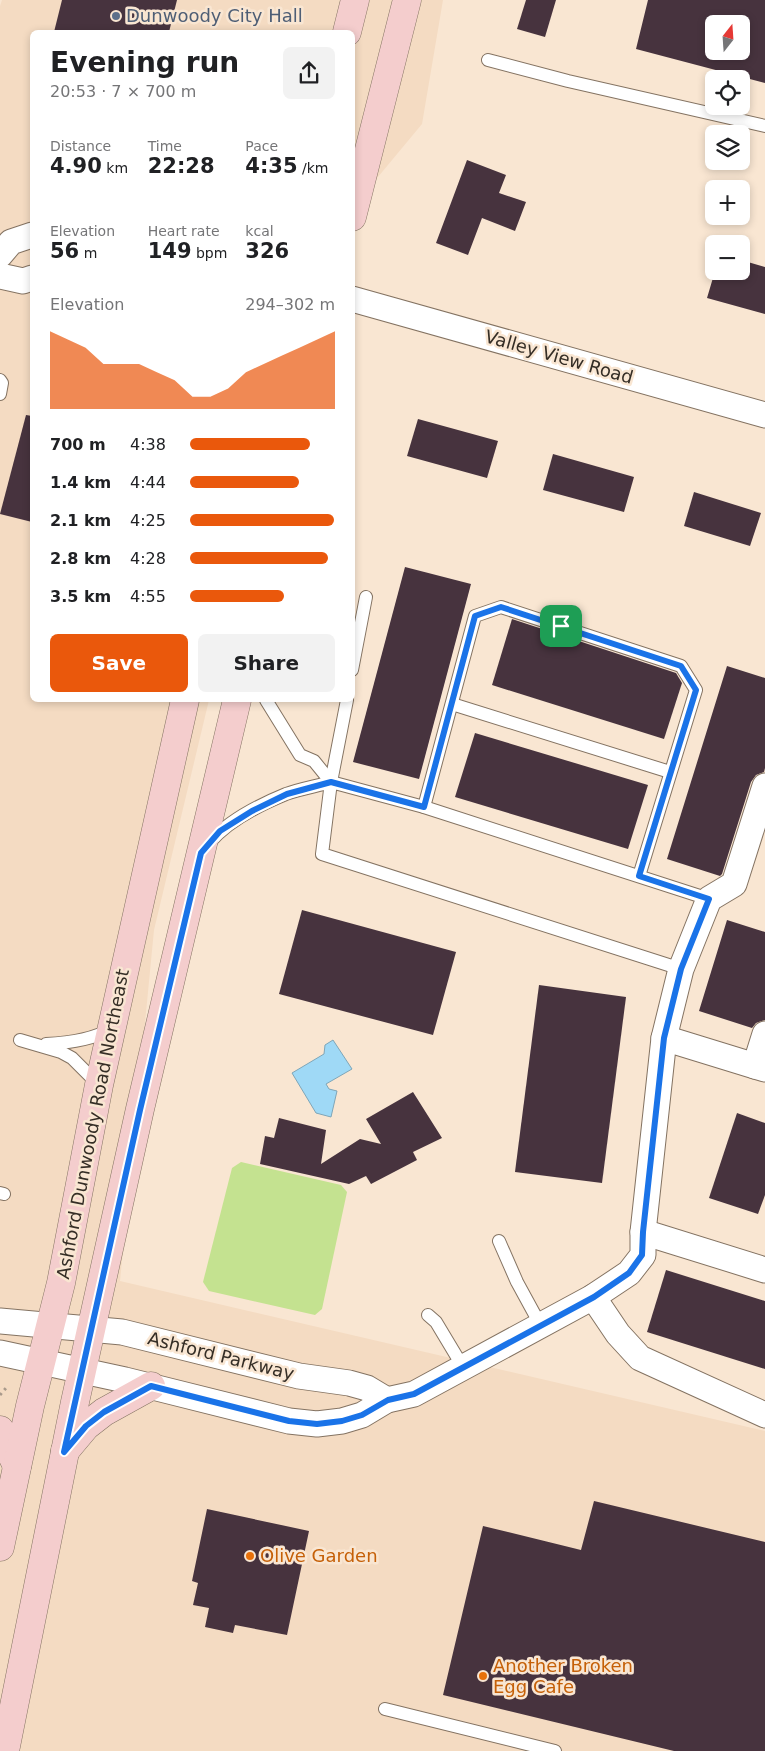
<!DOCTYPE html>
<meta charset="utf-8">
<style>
body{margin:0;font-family:"DejaVu Sans",sans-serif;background:#f2f2f2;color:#202124;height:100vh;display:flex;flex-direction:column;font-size:19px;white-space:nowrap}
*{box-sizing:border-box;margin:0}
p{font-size:16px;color:#757577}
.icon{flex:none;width:28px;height:28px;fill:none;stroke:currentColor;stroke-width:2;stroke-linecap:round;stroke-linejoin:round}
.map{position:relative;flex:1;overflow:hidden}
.drawer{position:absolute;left:30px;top:30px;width:325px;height:672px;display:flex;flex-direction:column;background:#fff;border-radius:8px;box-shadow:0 2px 8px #0003}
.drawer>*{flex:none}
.needle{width:32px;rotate:17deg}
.tools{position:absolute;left:705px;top:15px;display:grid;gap:10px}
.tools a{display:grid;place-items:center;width:45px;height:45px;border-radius:8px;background:#fff;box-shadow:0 2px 8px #0003;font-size:25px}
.pin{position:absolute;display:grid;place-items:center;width:42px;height:42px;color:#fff;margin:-21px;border-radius:10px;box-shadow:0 2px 8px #0006}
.round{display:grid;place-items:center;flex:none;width:52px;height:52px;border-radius:8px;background:#f2f2f2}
.head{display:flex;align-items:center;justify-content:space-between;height:85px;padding:0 20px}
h1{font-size:28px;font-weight:700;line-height:38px}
.figures{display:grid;grid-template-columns:repeat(3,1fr);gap:8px;height:85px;padding:5px 20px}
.figures div{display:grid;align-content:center}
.figures b{font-size:21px;font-weight:700}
.figures small{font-size:14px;font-weight:400}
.figures p{font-size:14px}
.chart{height:140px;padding:10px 20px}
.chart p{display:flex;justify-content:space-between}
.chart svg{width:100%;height:90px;margin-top:5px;fill:#ea580c;opacity:.7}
.action{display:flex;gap:10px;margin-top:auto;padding:10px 20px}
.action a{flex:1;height:58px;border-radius:8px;background:#ea580c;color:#fff;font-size:20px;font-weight:700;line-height:58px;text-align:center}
.action a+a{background:#f2f2f2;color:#202124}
ul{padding:0 20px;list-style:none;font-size:16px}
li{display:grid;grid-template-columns:80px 60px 1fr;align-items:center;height:38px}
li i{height:12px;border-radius:6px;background:#ea580c}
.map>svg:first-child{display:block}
.built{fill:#f4dbc2}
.green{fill:#c4e290}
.water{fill:#9fd9f6;stroke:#7fa6b8}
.building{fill:#47333e;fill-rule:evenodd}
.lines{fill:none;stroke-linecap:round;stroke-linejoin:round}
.service-casing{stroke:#847362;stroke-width:14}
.minor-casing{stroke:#847362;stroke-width:27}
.secondary-casing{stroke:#847362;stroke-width:29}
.path{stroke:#a99a8b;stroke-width:3;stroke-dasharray:2.5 4;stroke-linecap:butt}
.service{stroke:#fff;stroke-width:12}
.minor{stroke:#fff;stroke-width:25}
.secondary{stroke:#f4cdcd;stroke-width:28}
.route-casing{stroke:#fff;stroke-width:10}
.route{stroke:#1a73e8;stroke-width:6}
.service-dot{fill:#5c6f8a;stroke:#f9e6d2;stroke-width:2}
.food-dot{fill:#e8710a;stroke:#f9e6d2;stroke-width:2}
.labels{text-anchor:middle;stroke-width:5;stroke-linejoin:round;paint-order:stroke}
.service-label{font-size:18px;fill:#4e5e75;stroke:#f9e6d2;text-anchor:start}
.street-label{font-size:18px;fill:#352e26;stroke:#f9e6d2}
.food-label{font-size:18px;fill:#c56008;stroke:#f9e6d2;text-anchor:start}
</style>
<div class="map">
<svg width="765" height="1751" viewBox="0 0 765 1751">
<rect width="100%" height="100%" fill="#f9e6d2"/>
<polygon class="built" points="2,0 443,0 422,124 353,207 352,32 32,32 32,700 209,700 154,930 120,1281 765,1431 765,1751 0,1751 0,6"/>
<polygon class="green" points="241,1162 341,1185 347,1192 322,1309 315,1315 209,1291 203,1282 232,1168"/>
<polygon class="water" points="333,1040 352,1069 326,1084 329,1089 337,1091 331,1117 316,1113 292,1073 324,1054 325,1045"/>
<g class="building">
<polygon points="62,0 177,0 169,32 54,32"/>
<polygon points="526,0 556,0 545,37 517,29"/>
<path d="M648,0H765V83L636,49ZM714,24H741V51H714Z"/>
<polygon points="467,160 506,175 499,193 526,202 515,231 482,218 468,255 436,243"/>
<polygon points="741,260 765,267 765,314 707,298 715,271 741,271"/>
<polygon points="26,415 32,416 32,522 0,514"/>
<polygon points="418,419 498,441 487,478 407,456"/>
<polygon points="553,454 634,477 624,512 543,490"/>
<polygon points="694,492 761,513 750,546 684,526"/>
<polygon points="405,567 471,584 419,779 353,762"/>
<polygon points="512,619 676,673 682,683 664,739 492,685"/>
<polygon points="727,666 765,678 765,768 764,772 756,775 751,782 722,874 720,876 667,859"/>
<polygon points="475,733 648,785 628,849 455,797"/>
<polygon points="302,910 456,952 433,1035 279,994"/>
<polygon points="727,920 765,932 765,1020 756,1023 752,1028 699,1011"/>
<polygon points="539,985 626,997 602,1183 515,1172"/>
<polygon points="413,1092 442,1138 413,1152 417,1160 371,1184 366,1176 349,1184 260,1164 265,1136 274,1138 279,1118 326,1130 321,1164 360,1139 381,1144 366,1119"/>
<polygon points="737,1113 765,1123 765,1195 758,1214 709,1198"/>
<polygon points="666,1270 765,1301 765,1369 647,1332"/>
<polygon points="594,1501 765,1542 765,1751 674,1751 443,1695 483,1526 581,1550"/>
<polygon points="207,1509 309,1531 287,1635 235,1625 233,1633 205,1627 209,1608 193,1605 198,1583 192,1581"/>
</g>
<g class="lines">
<defs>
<g id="service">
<polyline points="488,60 568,81 765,126"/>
<polyline points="0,380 2,383 0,394"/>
<polyline points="352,670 366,597"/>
<polyline points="266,700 300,755 314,761 331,782"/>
<polyline points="452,704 670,772"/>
<polyline points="331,782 347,700"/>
<polyline points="424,807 475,616 501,607 681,666 696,690 639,876"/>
<path d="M210,842C229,820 259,805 286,794C300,789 317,786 331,782"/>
<polyline points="681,969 322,854 331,782 424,807 709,899"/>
<polyline points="20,1040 61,1052 72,1058 98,1084"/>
<path d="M46,1044C67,1043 92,1040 111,1029"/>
<polyline points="0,1193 4,1194"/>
<polyline points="499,1241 517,1282 541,1326"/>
<polyline points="428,1315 436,1322 463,1367"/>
<polyline points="385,1709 555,1751"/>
</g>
<g id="minor">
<polyline points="0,255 11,242 32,235"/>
<polyline points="0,276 23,281 32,278"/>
<polyline points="352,299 765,415"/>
<polyline points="765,1034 755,1066 765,1069"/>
<polyline points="664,1038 755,1066"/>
<polyline points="643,1232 765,1270"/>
<polyline points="593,1297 618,1334 640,1358 765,1415"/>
<polyline points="0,1321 122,1332 299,1376 349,1383 367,1388 387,1400"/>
<polyline points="0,1353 125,1380 289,1421 317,1424 342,1421 362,1415 387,1400 414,1394 593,1297 629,1273 643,1255 643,1232 664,1038 681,969 709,899 734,884 765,786"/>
</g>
<g id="secondary">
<polyline points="347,32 355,0"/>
<polyline points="352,217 407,0"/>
<polyline points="0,1430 17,1466"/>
<polyline points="65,1451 86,1426 104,1412 151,1386"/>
<polyline points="0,1547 30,1406 61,1283 99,1085 185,700"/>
<polyline points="5,1751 75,1402 140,1109 237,700"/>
</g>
</defs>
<use href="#service" class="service-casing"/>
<use href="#minor" class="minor-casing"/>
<use href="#secondary" class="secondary-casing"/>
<polyline class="path" points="0,1395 6,1388"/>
<use href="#service" class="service"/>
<use href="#minor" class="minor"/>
<use href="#secondary" class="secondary"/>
</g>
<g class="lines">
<defs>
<polygon id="route" points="501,607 681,666 696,690 639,876 709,899 681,969 664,1038 643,1232 642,1255 629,1273 594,1297 414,1394 388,1400 362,1415 342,1421 317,1424 289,1421 151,1386 104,1412 86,1426 64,1452 140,1110 201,853 220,831 252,811 287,794 331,782 424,807 475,616"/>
</defs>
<use href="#route" class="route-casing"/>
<use href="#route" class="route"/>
</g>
<circle class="service-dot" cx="116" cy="16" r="5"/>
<g class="food-dot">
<circle cx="250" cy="1556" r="5"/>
<circle cx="483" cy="1676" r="5"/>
</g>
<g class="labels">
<g class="service-label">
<text x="126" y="22">Dunwoody City Hall</text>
</g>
<g class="street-label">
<text transform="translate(559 357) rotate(16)" y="6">Valley View Road</text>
<text transform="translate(93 1124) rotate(-79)" y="6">Ashford Dunwoody Road Northeast</text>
<text transform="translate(221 1356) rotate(14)" y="6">Ashford Parkway</text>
</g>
<g class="food-label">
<text x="260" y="1562">Olive Garden</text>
<text x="493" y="1672">Another Broken<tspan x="493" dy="21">Egg Cafe</tspan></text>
</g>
</g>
</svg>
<div class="tools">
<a><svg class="needle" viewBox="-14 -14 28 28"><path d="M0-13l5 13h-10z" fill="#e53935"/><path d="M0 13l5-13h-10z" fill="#757577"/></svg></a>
<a><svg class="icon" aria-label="locate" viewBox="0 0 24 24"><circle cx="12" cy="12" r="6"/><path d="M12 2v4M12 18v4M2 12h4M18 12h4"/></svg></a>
<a><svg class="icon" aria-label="layers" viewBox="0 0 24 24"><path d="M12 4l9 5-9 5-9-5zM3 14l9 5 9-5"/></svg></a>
<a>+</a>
<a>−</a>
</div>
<div class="pin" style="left:561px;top:626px;background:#1e9e55"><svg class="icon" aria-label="arrive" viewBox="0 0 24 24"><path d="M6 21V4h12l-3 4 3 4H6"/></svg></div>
<section class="drawer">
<div class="head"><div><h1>Evening run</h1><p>20:53 · 7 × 700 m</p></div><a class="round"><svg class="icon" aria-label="share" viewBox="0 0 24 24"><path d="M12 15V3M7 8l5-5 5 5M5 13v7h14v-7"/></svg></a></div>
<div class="figures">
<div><p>Distance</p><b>4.90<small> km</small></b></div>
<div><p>Time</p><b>22:28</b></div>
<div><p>Pace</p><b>4:35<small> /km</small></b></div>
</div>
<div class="figures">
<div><p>Elevation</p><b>56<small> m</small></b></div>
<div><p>Heart rate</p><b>149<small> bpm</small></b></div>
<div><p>kcal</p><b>326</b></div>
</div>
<div class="chart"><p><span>Elevation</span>294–302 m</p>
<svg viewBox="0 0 160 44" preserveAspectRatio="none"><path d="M0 44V6L10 10L20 14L30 22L40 22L50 22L60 26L70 30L80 38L90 38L100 34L110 26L120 22L130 18L140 14L150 10L160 6V44z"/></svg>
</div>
<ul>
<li><b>700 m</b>4:38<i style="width:83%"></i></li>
<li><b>1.4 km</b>4:44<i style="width:75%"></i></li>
<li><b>2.1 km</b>4:25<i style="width:99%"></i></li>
<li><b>2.8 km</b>4:28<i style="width:95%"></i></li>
<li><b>3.5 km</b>4:55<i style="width:65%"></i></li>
</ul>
<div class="action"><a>Save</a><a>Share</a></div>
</section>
</div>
